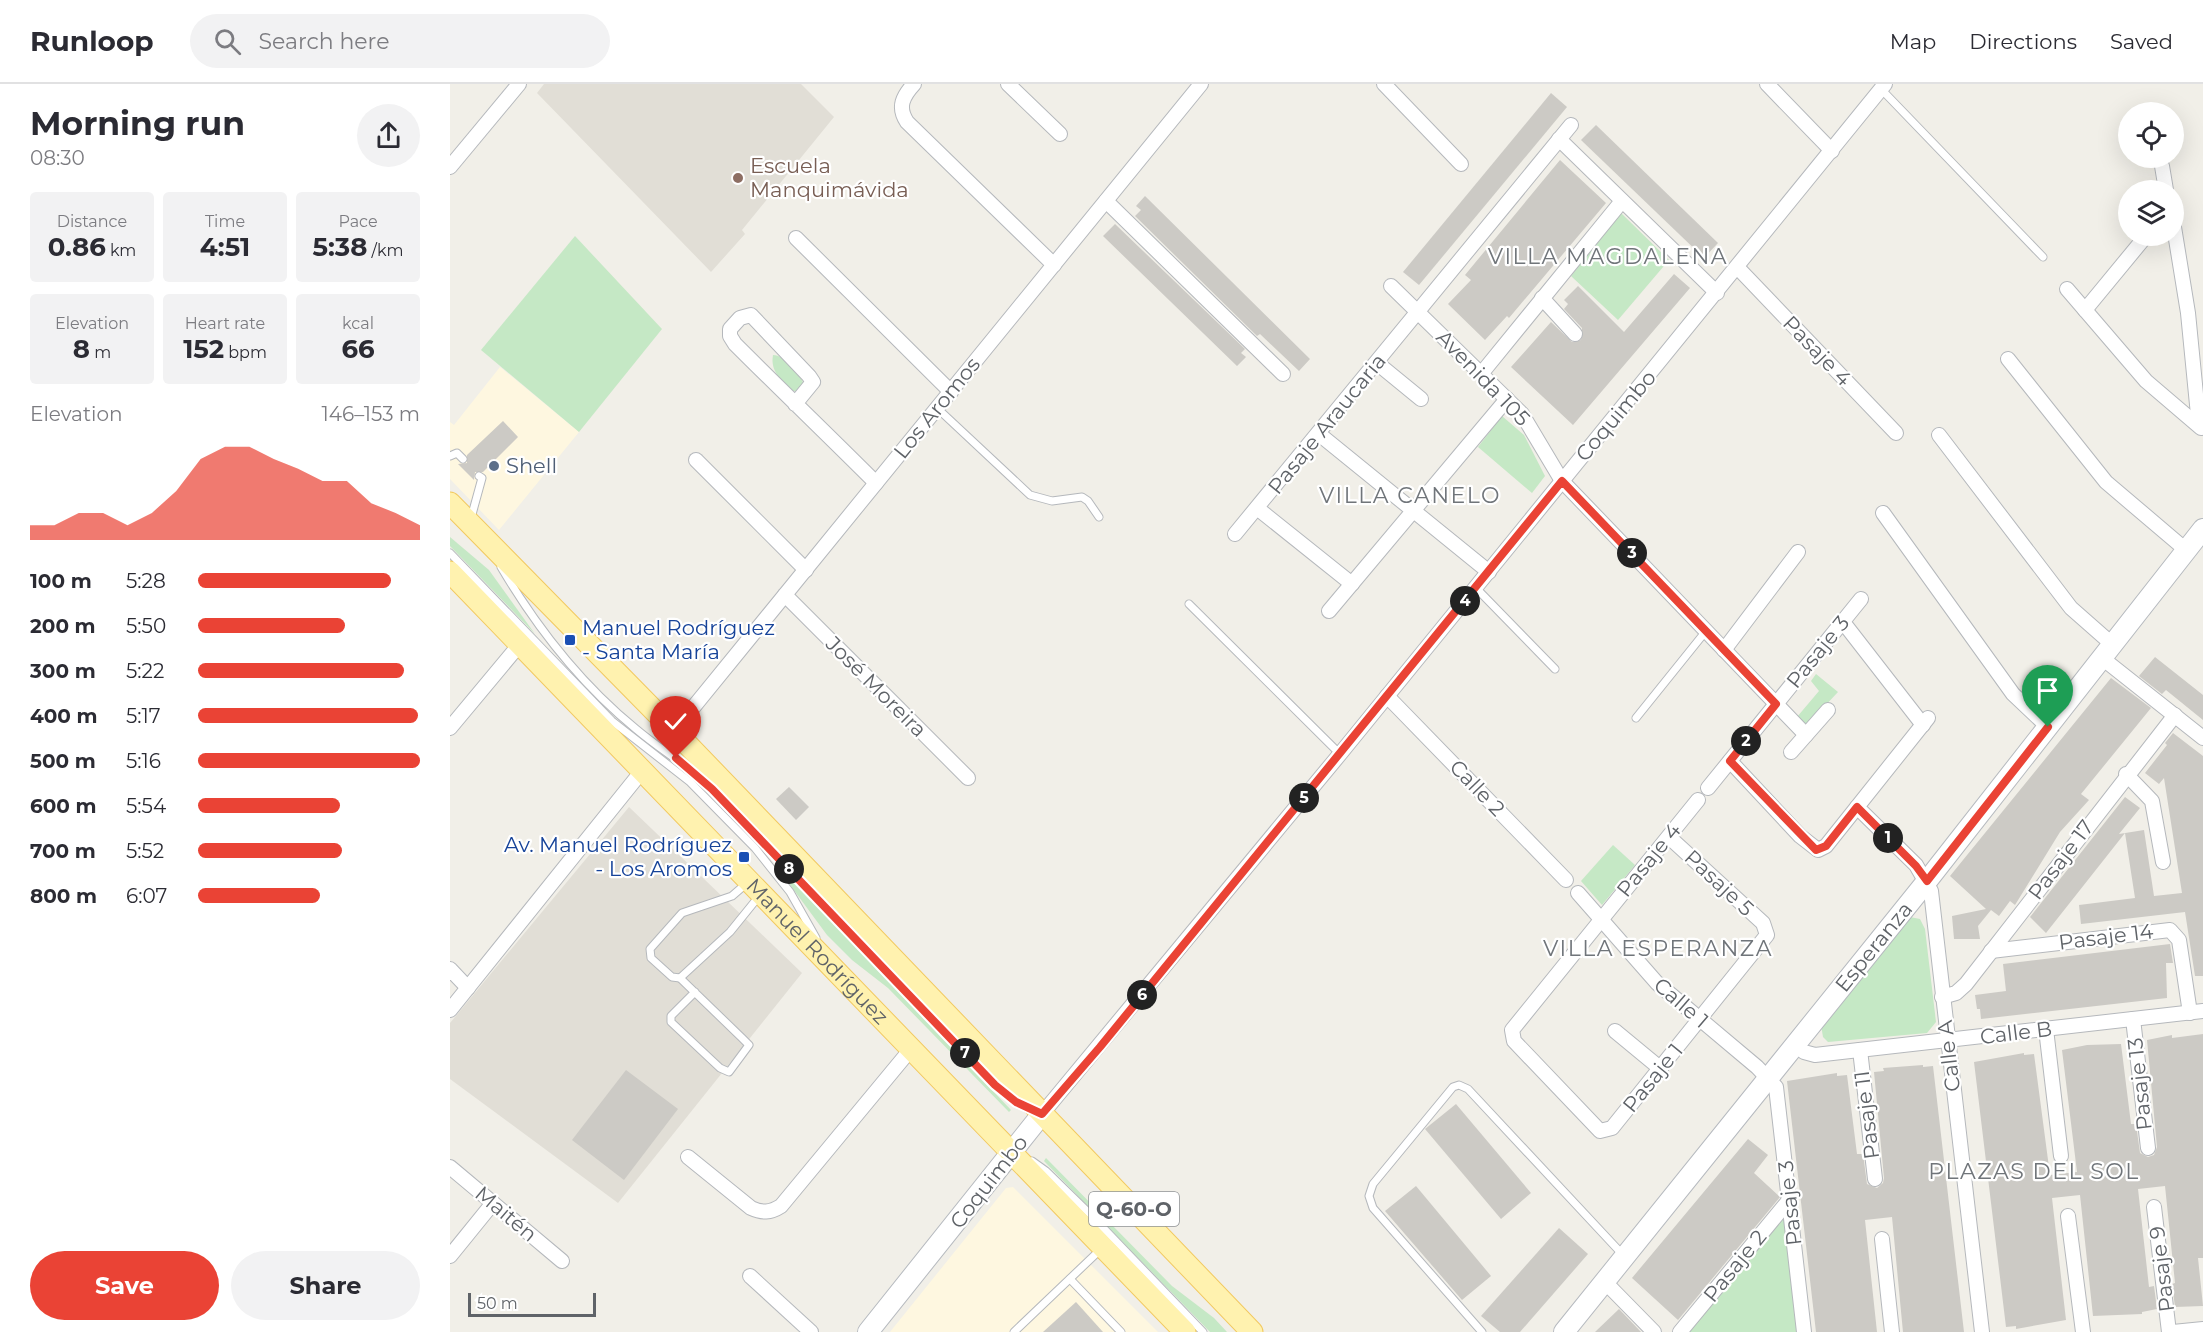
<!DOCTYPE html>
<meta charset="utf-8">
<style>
body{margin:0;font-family:Montserrat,sans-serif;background:#f2f2f3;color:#2b2b33;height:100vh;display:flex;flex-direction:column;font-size:22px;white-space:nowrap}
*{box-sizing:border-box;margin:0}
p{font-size:20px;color:#7c7c81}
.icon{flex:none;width:33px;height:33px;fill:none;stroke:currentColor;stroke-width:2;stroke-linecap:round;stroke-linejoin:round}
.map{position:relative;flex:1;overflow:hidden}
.details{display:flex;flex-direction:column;background:#fff;width:450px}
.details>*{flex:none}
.fabs{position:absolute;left:1668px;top:18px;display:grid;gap:12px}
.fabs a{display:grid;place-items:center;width:66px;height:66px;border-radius:50%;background:#fff;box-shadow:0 6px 24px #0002;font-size:30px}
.scale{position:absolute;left:18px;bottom:15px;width:128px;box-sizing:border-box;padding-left:6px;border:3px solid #5f6368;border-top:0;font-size:16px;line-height:21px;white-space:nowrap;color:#5f6368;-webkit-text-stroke:4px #fff;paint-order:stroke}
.pin{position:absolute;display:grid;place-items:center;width:51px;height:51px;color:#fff;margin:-62px -26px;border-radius:50% 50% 50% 0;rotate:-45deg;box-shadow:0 0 6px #0007}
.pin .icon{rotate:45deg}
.km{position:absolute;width:30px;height:30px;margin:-15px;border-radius:50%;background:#222;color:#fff;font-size:16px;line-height:30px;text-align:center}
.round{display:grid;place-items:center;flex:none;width:63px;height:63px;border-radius:32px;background:#f2f2f3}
.overview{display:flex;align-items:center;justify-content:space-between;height:102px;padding:0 30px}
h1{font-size:33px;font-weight:700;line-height:45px}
.stats{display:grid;grid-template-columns:repeat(3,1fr);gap:9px;height:102px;padding:6px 30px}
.stats div{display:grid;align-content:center;border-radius:6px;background:#f2f2f3;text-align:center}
.stats b{font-size:26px;font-weight:700}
.stats small{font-size:16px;font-weight:400}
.stats p{font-size:16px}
.chart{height:168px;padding:12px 30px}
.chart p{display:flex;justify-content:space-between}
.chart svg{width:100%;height:108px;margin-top:6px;fill:#ea4335;opacity:.7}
.primary-button{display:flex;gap:12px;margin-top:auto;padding:12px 30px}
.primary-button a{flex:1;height:69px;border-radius:36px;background:#ea4335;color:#fff;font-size:24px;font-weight:700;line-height:69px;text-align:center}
.primary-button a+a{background:#f2f2f3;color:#2b2b33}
ul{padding:0 30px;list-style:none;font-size:20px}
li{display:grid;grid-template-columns:96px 72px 1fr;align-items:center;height:45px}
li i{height:15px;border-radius:8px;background:#ea4335}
header{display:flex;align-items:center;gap:36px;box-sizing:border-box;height:84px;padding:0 30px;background:#fff;border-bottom:2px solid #e1e1e2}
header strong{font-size:28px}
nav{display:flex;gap:33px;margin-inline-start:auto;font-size:21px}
.search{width:420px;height:54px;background:#f2f2f3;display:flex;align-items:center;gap:15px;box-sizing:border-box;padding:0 21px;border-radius:33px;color:#7c7c81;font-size:22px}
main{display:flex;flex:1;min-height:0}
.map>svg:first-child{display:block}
.commercial{fill:#fef7e0}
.education{fill:#e1ded6}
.green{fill:#c5e8c5}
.building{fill:#cccac5}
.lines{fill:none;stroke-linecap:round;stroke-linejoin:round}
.lane-casing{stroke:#b5b8bc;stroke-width:9}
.street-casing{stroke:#b5b8bc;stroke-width:16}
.secondary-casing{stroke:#b6babf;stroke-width:22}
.primary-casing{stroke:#f2c960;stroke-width:23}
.lane{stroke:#fff;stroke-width:7}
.street{stroke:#fff;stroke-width:14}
.secondary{stroke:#fff;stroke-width:20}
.primary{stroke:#fff2af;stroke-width:21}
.route-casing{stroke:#fff;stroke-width:12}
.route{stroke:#ea4335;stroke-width:8}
.education-dot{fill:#8d6e63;stroke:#fff;stroke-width:2}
.service-dot{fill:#5c6f8a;stroke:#fff;stroke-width:2}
.transit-dot{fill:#1a4fb4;stroke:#fff;stroke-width:2}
.labels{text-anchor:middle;stroke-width:4.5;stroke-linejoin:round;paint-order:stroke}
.shield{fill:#fff;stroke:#8f9295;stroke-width:1.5}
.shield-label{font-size:20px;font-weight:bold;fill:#5f6368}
.education-label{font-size:21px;fill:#785e54;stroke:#fff;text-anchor:start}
.street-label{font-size:21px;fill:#5f6368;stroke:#fff}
.service-label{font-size:21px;fill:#4e5e75;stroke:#fff;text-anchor:start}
.transit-label{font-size:21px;fill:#164399;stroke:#fff;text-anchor:start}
.neighbourhood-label{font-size:22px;letter-spacing:1.5px;fill:#70757a;stroke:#fff}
</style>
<header>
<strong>Runloop</strong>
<div class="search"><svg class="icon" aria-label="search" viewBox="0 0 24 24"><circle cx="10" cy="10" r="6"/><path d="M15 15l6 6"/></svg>Search here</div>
<nav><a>Map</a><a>Directions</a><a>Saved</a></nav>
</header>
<main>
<section class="details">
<div class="overview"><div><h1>Morning run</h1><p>08:30</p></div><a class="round"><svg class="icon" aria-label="share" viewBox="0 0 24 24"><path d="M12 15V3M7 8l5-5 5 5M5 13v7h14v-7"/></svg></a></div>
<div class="stats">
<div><p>Distance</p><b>0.86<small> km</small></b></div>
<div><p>Time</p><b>4:51</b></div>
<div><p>Pace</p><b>5:38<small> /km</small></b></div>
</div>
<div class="stats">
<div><p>Elevation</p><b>8<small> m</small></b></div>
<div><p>Heart rate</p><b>152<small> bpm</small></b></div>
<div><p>kcal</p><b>66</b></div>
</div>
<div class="chart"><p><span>Elevation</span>146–153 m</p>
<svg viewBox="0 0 160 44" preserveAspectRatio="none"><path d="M0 44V38L10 38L20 33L30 33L40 38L50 33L60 24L70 11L80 6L90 6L100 11L110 15L120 20L130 20L140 29L150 33L160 38V44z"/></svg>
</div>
<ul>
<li><b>100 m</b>5:28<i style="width:87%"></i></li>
<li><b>200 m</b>5:50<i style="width:66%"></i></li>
<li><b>300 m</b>5:22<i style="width:93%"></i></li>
<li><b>400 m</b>5:17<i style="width:99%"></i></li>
<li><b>500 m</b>5:16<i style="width:100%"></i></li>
<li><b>600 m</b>5:54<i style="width:64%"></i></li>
<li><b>700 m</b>5:52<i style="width:65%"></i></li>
<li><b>800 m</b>6:07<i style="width:55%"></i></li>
</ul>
<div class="primary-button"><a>Save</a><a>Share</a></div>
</section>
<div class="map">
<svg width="1753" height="1248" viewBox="0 0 1753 1248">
<rect width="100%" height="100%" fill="#f1efe8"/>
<g class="commercial">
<polygon points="50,283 129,348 49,446 0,395 0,338 4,341"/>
<polygon points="563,1103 708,1248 440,1248 556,1104"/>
</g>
<g class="education">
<polygon points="94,0 351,0 384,33 292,146 295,150 261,188 87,9"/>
<polygon points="179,723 352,889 168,1119 0,995 0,939"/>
</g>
<g class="green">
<polygon points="1171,129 1219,176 1168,236 1121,192"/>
<polygon points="125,152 212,245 129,348 31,266"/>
<path d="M323,271C335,271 349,290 354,300L349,307H343C331,297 320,287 323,271Z"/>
<polygon points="1052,332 1074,351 1095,392 1082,409 1028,363"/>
<polygon points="0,453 39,486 85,550 0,462"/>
<polygon points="1366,590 1388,608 1356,642 1347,633 1369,607 1361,597"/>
<polygon points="1163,761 1185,781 1152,821 1131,797"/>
<polygon points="334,788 561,1026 559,1028 438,904 402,876 377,851 332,790"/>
<polygon points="1460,833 1470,835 1475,845 1486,938 1477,949 1378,958 1373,953 1371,941"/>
<polygon points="596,1074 722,1202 764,1234 777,1248 760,1248 594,1077"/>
<polygon points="1329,1134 1336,1136 1348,1248 1237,1248"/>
</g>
<g class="building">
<polygon points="1101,9 1117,23 969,201 953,188"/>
<polygon points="1146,41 1268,159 1254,174 1131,56"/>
<polygon points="1110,76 1156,119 1059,234 1057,232 1035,256 998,220 1021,196 1015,191"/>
<polygon points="695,112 860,275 849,287 810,250 807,252 685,132 691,126 686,122"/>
<polygon points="665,140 795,265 791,269 796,273 787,282 653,152"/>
<polygon points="1224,190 1240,204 1123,341 1061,283 1101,238 1122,258 1131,256 1132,244 1114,225 1118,220 1114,216 1128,202 1174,248"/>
<polygon points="53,337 68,353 33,388 25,388 24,396 8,380 17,379 17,371"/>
<polygon points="1705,573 1753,611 1753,636 1716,606 1712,610 1689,592"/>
<polygon points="1661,594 1701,624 1631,710 1639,716 1610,748 1565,821 1560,817 1549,832 1541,826 1528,842 1530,855 1504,855 1502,832 1536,825 1500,792"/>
<polygon points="1723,649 1753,672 1753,892 1745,892 1735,828 1631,840 1629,821 1685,814 1675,749 1596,849 1580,833 1675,713 1690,724 1669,750 1694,746 1704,812 1732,809 1714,694 1709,700 1695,689 1717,661 1715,659"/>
<polygon points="339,703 359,723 346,736 326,715"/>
<polygon points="1720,860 1723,879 1716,879 1717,914 1531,935 1530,925 1527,925 1525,911 1556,907 1553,880"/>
<polygon points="1753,950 1753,1174 1748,1174 1753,1222 1725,1223 1722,1200 1725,1199 1715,1102 1688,1105 1699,1203 1704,1202 1707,1225 1692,1228 1692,1230 1643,1232 1630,1111 1602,1114 1616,1236 1566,1245 1566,1242 1556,1243 1524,978 1574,969 1574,971 1584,970 1600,1091 1627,1088 1612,966 1637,961 1671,960 1681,1040 1686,1040 1690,1069 1698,1073 1704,1071 1707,1063 1697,956 1722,951 1722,954"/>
<polygon points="1473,981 1473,983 1483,982 1514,1248 1453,1248 1442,1133 1415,1136 1427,1248 1366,1248 1337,997 1387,989 1387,992 1397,991 1407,1070 1413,1070 1417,1100 1427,1104 1433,1099 1434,1094 1424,988 1434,987 1433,984"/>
<polygon points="176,986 228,1025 174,1096 122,1056"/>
<polygon points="1006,1020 1081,1109 1051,1135 975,1045"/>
<polygon points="1298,1055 1318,1071 1304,1089 1330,1113 1228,1236 1182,1194"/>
<polygon points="966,1102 1041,1192 1012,1216 935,1127"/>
<polygon points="1109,1144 1138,1170 1070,1248 1050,1248 1031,1232"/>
<polygon points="626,1218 653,1248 593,1248"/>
<polygon points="1169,1225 1191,1248 1145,1248"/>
</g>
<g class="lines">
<defs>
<g id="lane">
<polyline points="1431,5 1593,173"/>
<polyline points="487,324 580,411 602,417 632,413 638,417 649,433"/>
<polyline points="0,372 7,369 13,375"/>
<polyline points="21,434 32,394 29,392"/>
<polyline points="0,469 162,637 240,698 305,764 340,808 366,854"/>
<path d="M51,483C87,544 131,600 186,645C211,666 238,682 262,705L545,1001L576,1024"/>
<polyline points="1026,504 1105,585"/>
<polyline points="739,520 890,670"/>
<polyline points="1186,634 1256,547"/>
<polyline points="297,799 282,812 232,829 200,865 201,874 222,893 230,894 280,848 310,811"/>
<polyline points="230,894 292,954 299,961 279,988 270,984 221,938 221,932 245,908"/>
<polyline points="582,1077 596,1087 639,1129 753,1248"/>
<polyline points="620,1195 671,1248"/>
<polyline points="564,1248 651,1165"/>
<polyline points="1032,1248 923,1124 919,1112 923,1100 1003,1003 1009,1001 1018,1005 1174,1172"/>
</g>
<g id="street">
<path d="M464,0C453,12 447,23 457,38L604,181"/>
<polyline points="558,0 610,50"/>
<polyline points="934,0 1011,80"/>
<polyline points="1317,0 1382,67"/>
<polyline points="1109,55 1267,209"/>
<polyline points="1712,82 1716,106"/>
<polyline points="0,83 69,0"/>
<polyline points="656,117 833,290"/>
<polyline points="1724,143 1738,229 1749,341"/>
<polyline points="346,154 501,308"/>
<polyline points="1288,184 1446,349"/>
<polyline points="941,202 1072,330 1112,397 1356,651"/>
<polyline points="1617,205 1696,297 1751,344"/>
<polyline points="1092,214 1125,250"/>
<polyline points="1635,226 1696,152"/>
<polyline points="1558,275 1656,398 1736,466"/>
<polyline points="927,279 971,315"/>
<polyline points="1031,290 1172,117"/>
<path d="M345,320L363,298L359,292L301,231L290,234L280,245V252L285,260C332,307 379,352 426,399"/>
<polyline points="869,350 1039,488"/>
<polyline points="1489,351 1621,524 1663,561"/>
<polyline points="246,376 356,486"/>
<polyline points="807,424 902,500"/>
<polyline points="1433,429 1563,610 1598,643"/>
<polyline points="785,450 1121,41"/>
<polyline points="335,511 518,694"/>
<polyline points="879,527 1057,315"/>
<polyline points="1393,538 1473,641"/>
<polyline points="1274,566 1348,468"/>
<polyline points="1652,574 1753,654"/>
<polyline points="937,612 1116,796"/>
<polyline points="0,644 70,560"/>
<polyline points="224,647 751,0"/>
<polyline points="1341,668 1378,626"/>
<polyline points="1280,677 1350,752 1368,766 1376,762 1478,634"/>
<polyline points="1676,690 1702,717 1713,778"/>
<polyline points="1258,704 1411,515"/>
<polyline points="1407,723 1466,781 1481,807 1532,1248"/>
<polyline points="1219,753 1313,839 1317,851 1162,1044 1150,1047 1064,957 1062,946 1248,716"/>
<polyline points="1128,809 1207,899 1307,983 1326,1003 1354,1248"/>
<polyline points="1541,867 1720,846 1729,856 1740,929"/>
<polyline points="0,885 18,904"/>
<polyline points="1492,913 1506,909 1516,900 1725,631"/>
<polyline points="0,926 192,687"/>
<polyline points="1683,935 1698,1064"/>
<polyline points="1596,945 1611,1072"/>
<polyline points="1165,947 1211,985"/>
<polyline points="1345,961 1354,968 1365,971 1753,927"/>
<polyline points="1410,966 1425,1095"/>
<polyline points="592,1030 890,670 1435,0"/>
<path d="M238,1073L301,1124C312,1129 320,1129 331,1122L461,965"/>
<polyline points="0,1083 112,1177"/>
<polyline points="1704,1123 1719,1248"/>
<polyline points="1618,1132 1633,1248"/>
<polyline points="1432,1155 1442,1248"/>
<polyline points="0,1172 43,1119"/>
<polyline points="300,1192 361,1248"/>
<polyline points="1154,1197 1204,1248"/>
<polyline points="1230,1248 1340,1115"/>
<polyline points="1723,1248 1753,1245"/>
</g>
<g id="secondary">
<polyline points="418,1248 592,1030"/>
<polyline points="1114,1248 1477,797 1753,445"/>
</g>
<g id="primary">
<polyline points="0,419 236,659 802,1248"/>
<path id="s1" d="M0,488L735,1248"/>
</g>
</defs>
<use href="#lane" class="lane-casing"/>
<use href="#street" class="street-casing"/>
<use href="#secondary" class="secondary-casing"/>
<use href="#primary" class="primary-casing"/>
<use href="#lane" class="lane"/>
<use href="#street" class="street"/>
<use href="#secondary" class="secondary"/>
<use href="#primary" class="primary"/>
</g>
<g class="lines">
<defs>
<polyline id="route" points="226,674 262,705 545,1001 566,1018 592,1030 650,963 1112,397 1326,620 1280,677 1366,766 1376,762 1407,723 1466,782 1477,797 1598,643"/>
</defs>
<use href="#route" class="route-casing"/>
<use href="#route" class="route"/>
</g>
<circle class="education-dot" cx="288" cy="94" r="6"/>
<circle class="service-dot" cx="44" cy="382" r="6"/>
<g class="transit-dot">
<rect x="114" y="550" width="12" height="12" rx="3"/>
<rect x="288" y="767" width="12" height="12" rx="3"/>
</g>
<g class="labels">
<rect class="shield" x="639" y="1108" width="90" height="34" rx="4.5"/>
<g class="shield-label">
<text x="684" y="1132">Q-60-O</text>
</g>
<g class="education-label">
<text x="300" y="89">Escuela<tspan x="300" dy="24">Manquimávida</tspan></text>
</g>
<g class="street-label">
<text transform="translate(1367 267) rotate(46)" y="7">Pasaje 4</text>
<text transform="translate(1033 294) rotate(46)" y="7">Avenida 105</text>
<text transform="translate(487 324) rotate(-51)" y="7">Los Aromos</text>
<text transform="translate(1166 332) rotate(-50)" y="7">Coquimbo</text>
<text transform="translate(877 340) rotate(-51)" y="7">Pasaje Araucaria</text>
<text transform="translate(1368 568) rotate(-51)" y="7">Pasaje 3</text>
<text transform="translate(426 603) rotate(45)" y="7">José Moreira</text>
<text transform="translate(1027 704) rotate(46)" y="7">Calle 2</text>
<text transform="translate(1199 776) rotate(-51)" y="7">Pasaje 4</text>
<text transform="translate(1611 776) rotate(-53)" y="7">Pasaje 17</text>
<text transform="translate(1269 799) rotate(43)" y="7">Pasaje 5</text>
<text transform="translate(1656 853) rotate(-7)" y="7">Pasaje 14</text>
<text transform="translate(1424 863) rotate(-51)" y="7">Esperanza</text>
<text dy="7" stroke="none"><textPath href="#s1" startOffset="528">Manuel Rodríguez</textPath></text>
<text transform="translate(1231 919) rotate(41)" y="7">Calle 1</text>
<text transform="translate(1566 949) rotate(-7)" y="7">Calle B</text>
<text transform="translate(1499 972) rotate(-97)" y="7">Calle A</text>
<text transform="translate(1203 994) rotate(-51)" y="7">Pasaje 1</text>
<text transform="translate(1690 1000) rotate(-96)" y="7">Pasaje 13</text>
<text transform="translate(1417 1031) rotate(-97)" y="7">Pasaje 11</text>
<text transform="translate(539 1098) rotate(-52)" y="7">Coquimbo</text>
<text transform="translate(1340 1119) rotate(-96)" y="7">Pasaje 3</text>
<text transform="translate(56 1130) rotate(40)" y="7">Maitén</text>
<text transform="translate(1285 1182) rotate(-51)" y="7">Pasaje 2</text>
<text transform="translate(1712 1185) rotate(-97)" y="7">Pasaje 9</text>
</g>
<g class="service-label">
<text x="56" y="389">Shell</text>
</g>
<g class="transit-label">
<text x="132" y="551">Manuel Rodríguez<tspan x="132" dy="24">- Santa María</tspan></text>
<text x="282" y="768" text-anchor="end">Av. Manuel Rodríguez<tspan x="282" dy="24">- Los Aromos</tspan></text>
</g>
<g class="neighbourhood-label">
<text x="1158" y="180">VILLA MAGDALENA</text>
<text x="960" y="419">VILLA CANELO</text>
<text x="1208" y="872">VILLA ESPERANZA</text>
<text x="1584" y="1095">PLAZAS DEL SOL</text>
</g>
</g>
</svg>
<div class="fabs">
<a><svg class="icon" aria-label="locate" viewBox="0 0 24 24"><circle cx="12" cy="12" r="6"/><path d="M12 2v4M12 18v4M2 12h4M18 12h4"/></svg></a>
<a><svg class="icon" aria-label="layers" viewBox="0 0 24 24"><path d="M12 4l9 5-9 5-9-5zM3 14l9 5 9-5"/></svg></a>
</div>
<div class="scale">50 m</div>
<div class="pin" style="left:1598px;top:643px;background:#1e9e55"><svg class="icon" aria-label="arrive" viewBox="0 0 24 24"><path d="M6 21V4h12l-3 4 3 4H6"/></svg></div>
<div class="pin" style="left:226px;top:674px;background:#d93025"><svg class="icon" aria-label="check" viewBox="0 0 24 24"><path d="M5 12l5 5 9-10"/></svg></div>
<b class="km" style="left:1438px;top:754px">1</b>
<b class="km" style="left:1296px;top:657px">2</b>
<b class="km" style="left:1182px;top:469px">3</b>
<b class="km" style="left:1015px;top:517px">4</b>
<b class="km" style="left:854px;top:714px">5</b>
<b class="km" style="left:692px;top:911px">6</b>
<b class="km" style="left:515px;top:969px">7</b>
<b class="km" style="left:339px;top:785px">8</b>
</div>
</main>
